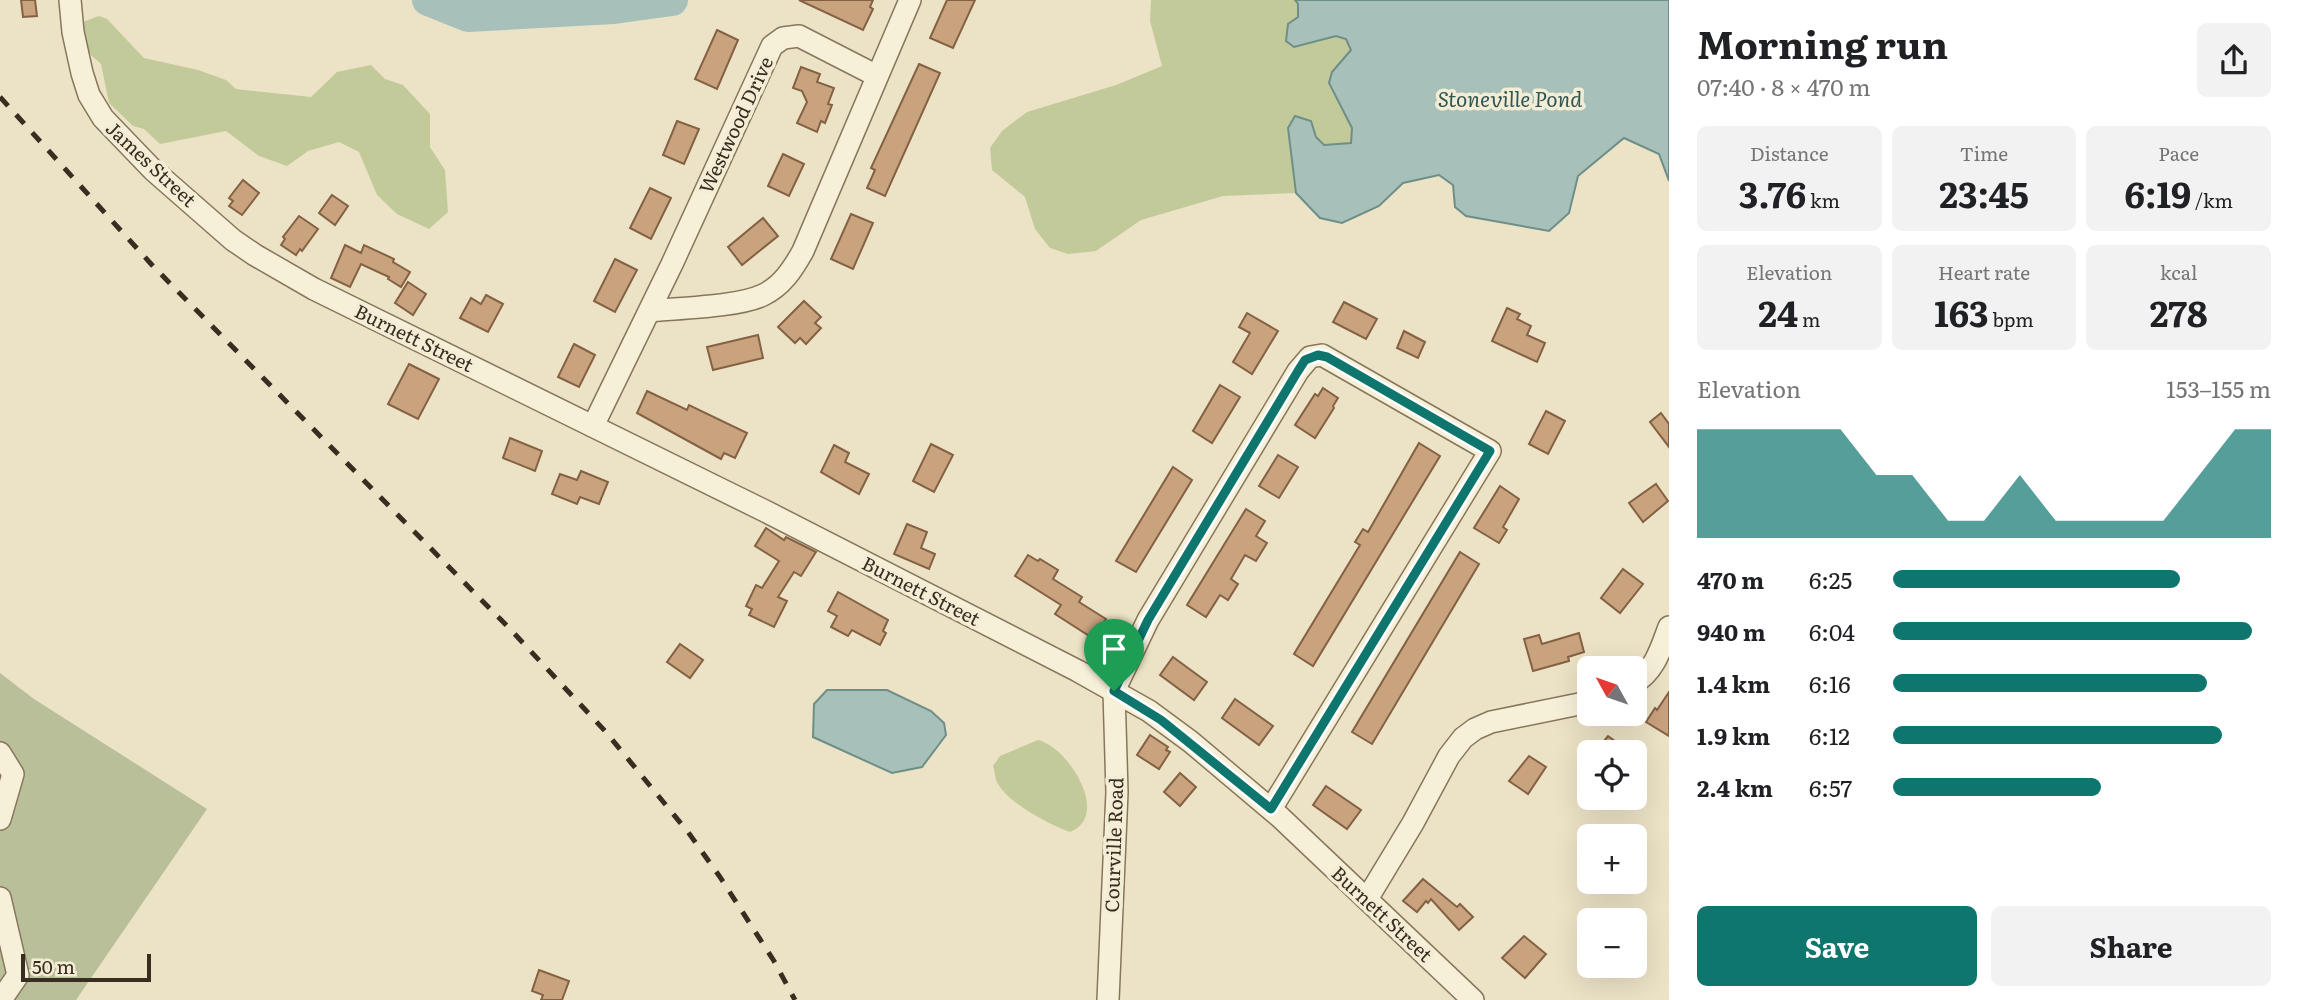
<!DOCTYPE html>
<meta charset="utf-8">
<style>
body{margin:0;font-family:Literata,serif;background:#f2f2f2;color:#202124;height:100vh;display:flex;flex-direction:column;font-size:26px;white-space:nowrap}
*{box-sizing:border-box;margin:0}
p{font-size:23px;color:#757577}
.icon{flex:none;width:38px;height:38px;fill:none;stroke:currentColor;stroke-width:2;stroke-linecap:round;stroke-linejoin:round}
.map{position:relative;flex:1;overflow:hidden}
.details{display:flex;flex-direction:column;background:#fff;width:630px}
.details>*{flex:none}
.needle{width:46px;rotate:310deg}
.fabs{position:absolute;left:1577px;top:656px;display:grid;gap:14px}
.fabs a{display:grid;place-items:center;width:70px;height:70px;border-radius:10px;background:#fff;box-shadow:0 7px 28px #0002;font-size:35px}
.scale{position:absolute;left:21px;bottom:18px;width:130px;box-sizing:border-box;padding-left:7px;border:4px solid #382d20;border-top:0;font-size:19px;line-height:24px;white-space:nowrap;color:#382d20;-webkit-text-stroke:5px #f4edd5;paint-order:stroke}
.pin{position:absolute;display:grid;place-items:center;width:60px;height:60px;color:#fff;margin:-72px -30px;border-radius:50% 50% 50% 0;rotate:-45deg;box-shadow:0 0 7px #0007}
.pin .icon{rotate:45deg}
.round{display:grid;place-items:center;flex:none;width:74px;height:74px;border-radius:10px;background:#f2f2f2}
.head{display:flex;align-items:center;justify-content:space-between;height:119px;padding:0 28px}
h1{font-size:38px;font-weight:700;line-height:52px}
.figures{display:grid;grid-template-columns:repeat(3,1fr);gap:10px;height:119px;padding:7px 28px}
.figures div{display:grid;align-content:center;border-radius:10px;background:#f2f2f2;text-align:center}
.figures b{font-size:35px;font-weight:700}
.figures small{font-size:19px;font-weight:400}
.figures p{font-size:19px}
.chart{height:196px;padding:14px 28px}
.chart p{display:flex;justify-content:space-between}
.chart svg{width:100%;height:126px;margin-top:7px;fill:#0f766e;opacity:.7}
.action{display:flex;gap:14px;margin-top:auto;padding:14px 28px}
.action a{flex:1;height:80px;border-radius:10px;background:#0f766e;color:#fff;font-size:28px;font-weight:700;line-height:80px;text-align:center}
.action a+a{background:#f2f2f2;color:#202124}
ul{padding:0 28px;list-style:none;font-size:23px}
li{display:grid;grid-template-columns:112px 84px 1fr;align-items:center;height:52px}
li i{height:18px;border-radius:9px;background:#0f766e}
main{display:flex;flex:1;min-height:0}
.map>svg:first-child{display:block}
.green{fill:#c2ca9a}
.cemetery{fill:#b9c099}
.water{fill:#a7c0ba;stroke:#6e8e88;stroke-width:2}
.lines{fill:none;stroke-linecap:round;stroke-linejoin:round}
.river{stroke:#a7c0ba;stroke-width:32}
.building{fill:#c9a27e;stroke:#856143;stroke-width:2}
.minor-casing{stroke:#87765c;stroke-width:24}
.minor{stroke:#f7f0d9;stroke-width:21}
.rail{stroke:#382d20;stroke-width:5;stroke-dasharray:12 12;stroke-linecap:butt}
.route-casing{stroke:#fff;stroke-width:14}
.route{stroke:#0f766e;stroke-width:9}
.labels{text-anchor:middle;stroke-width:7;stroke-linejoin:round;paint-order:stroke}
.street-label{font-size:19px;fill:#382d20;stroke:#f4edd5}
.water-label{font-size:21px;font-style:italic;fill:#305757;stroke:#f4edd5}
</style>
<main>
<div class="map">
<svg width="1669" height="1000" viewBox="0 0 1669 1000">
<rect width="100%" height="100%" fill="#ece3c6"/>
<g class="green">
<path d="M1151,0H1295C1303,13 1296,33 1294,47L1336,36L1346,39L1351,50L1332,72L1329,83L1352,128L1351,143L1325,145L1316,138L1311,121L1288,128L1296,193L1223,196L1141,220L1096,251L1068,254L1050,248L1035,229L1025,197L992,170L990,148L1002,131L1027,112L1116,85L1162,66L1150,21Z"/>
<polygon points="99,16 107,19 144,58 198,70 226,80 236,89 311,97 337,72 371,65 385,79 403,85 430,114 430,147 445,170 448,212 429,229 397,214 377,195 359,152 339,142 308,151 287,166 259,156 226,131 160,144 144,129 133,126 109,103 101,64 82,47 80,23"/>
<path d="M1038,740C1067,746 1112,815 1070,832C1050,825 1006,802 997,782C995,778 995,771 993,766L1000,756Z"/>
</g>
<polygon class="cemetery" points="0,673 34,699 207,809 76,1000 0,1000"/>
<g class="water">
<polygon points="1295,0 1669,0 1669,181 1659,154 1624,138 1578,176 1569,213 1549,231 1466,216 1455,207 1453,185 1439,175 1403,183 1379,206 1342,223 1320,218 1296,193 1288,128 1295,116 1311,121 1316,137 1324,145 1351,143 1352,128 1329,83 1332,72 1351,50 1346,39 1336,36 1294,47 1286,41 1288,24 1298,17 1298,4"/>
<polygon points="827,690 887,690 931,711 944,723 946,735 922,767 892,773 813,737 814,704"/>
</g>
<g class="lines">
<polyline class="river" points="428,0 468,16 614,8 672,0"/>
</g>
<g class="building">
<polygon points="21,0 35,0 37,16 23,17"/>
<polygon points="799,0 873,0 870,7 873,9 863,30"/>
<polygon points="947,0 975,0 953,48 930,38"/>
<polygon points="717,30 738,40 717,89 695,79"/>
<polygon points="919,64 940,73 885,196 867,188 875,170 871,168"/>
<polygon points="801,67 820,74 817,82 834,88 828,104 832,105 825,123 821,121 817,132 797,123 807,102 802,91 793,88"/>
<polygon points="677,121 699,129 684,164 663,155"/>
<polygon points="783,154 804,164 789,196 768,186"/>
<polygon points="243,180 259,193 242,215 229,206 233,201 229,198"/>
<polygon points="650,188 671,198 651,239 630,228"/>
<polygon points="332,195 348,206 335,225 319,213"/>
<polygon points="851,214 873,223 853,269 831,259"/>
<polygon points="299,216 318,229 302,251 300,249 296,255 281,245 285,239 283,237"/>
<polygon points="763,218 778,236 742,265 728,247"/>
<polygon points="345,245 361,253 364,245 394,259 393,262 410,272 401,287 388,279 389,277 361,264 350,287 331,278"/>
<polygon points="615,259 637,270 615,312 594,301"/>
<polygon points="408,282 426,294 413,315 395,303"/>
<polygon points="486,295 503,304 488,332 460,318 471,298 481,304"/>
<polygon points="804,301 821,317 815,323 821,328 806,344 800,338 795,343 778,327"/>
<polygon points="1344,302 1377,319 1366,339 1333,322"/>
<polygon points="1507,308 1520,314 1517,319 1531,326 1527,335 1545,343 1537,362 1492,341"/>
<polygon points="1247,313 1278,331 1252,374 1233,362 1250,333 1239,327"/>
<polygon points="1404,331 1425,342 1418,358 1397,348"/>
<polygon points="758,335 763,358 713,370 707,347"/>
<polygon points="574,344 595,355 579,387 558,377"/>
<polygon points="409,364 439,379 418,419 388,404"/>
<polygon points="1220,385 1240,397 1212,443 1193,431"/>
<polygon points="1323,388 1338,398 1333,406 1334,408 1315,438 1295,425 1315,394 1318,396"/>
<polygon points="647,391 687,410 689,405 747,433 735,458 724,453 721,459 637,413"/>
<polygon points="1546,411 1565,421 1548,454 1529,444"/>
<polygon points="1661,413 1669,424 1669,447 1650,422"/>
<polygon points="510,438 542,451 535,471 503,458"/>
<polygon points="1419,443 1440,456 1313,666 1294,654 1360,545 1355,542 1363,529 1368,532"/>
<polygon points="931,444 953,455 934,492 913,481"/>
<polygon points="834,445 849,453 845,462 869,474 859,494 821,472"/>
<polygon points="1278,455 1298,467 1279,498 1259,486"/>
<polygon points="1173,467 1192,480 1136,572 1116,561"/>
<polygon points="581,471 608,482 599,504 580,497 577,504 552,494 560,474 577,480"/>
<polygon points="1656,484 1668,501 1643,522 1629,503"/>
<polygon points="1500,486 1519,499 1503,527 1507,530 1499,543 1474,528"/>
<polygon points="1246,509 1265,521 1256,536 1267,543 1256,561 1245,555 1231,579 1238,584 1228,600 1220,595 1206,617 1187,605"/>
<polygon points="907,524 927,532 921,548 935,554 929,569 894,554"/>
<polygon points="766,528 784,540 786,537 816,552 801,576 794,572 778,597 787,601 774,627 749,615 752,609 746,606 756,585 762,588 779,561 755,546"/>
<polygon points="1460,552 1479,564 1372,744 1352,732"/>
<polygon points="1028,555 1038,561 1040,559 1058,570 1053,579 1082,597 1079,602 1106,619 1094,639 1055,614 1061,605 1015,576"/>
<polygon points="1623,569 1643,584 1620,613 1601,598"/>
<polygon points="838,592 888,620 883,631 886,633 880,645 852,630 848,636 831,627 837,616 828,611"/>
<polygon points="1579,633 1584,652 1568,657 1569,661 1533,671 1524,639 1539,635 1542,644"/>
<polygon points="680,644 703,660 690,678 667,662"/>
<polygon points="1173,657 1207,682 1194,700 1160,675"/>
<polygon points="1669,692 1669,736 1646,722 1655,708 1657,710"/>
<polygon points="1235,699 1273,726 1259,745 1222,718"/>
<polygon points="1150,735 1168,747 1166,750 1170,752 1159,769 1137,755"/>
<polygon points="1608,736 1630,752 1595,752"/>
<polygon points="1529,756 1546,767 1528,794 1509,781"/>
<polygon points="1180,773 1196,787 1180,806 1164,792"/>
<polygon points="1326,786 1361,810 1347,829 1313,805"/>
<polygon points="1423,879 1457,907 1460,904 1473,917 1459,930 1431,899 1428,903 1426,901 1417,912 1403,901"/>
<polygon points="1524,936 1546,954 1525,978 1502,958"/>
<polygon points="539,970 569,981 562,1000 541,1000 543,995 532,991"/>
</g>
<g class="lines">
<defs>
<g id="minor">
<polyline points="70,0 73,32 82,73 89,95 103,118 153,170 233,240 255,255 314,289 765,511 1078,671 1149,711 1191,742 1280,817 1473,1000"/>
<path d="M650,311C679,308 738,307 763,295C782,286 793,269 803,251L910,0"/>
<polyline points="593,426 672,264 772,46 783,38 799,36 877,76"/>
<path d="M1634,683C1655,671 1661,648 1669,627"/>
<polyline points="0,753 13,774 0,819"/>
<polyline points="0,898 18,975 1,1000"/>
<polyline points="1367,899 1413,823 1449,756 1463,738 1475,729 1491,722 1589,702"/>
<polyline points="1108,1000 1117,792 1114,691 1148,620 1298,371 1310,357 1322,355 1490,451 1271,809"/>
</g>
</defs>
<use href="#minor" class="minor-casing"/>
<use href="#minor" class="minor"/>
<polyline class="rail" points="0,97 152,265 510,629 605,731 688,832 720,877 774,961 795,1000"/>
</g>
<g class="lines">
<defs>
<polygon id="route" points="1318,355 1327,357 1490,451 1271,809 1161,720 1114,691 1148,620 1298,371 1305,360"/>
</defs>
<use href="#route" class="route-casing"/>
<use href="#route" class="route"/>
</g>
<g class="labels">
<g class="street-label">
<text transform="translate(736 125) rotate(-65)" y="7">Westwood Drive</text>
<text transform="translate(151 164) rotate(43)" y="7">James Street</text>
<text transform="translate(414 338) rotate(26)" y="7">Burnett Street</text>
<text transform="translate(921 591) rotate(27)" y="7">Burnett Street</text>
<text transform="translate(1114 845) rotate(-88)" y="7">Courville Road</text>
<text transform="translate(1382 914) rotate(43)" y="7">Burnett Street</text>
</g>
<g class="water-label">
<text x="1510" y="107">Stoneville Pond</text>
</g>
</g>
</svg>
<div class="fabs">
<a><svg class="needle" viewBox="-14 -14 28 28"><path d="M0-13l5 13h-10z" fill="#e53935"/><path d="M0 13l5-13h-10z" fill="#757577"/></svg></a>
<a><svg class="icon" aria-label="locate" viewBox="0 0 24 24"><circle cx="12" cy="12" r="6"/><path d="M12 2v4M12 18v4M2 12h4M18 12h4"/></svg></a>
<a>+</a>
<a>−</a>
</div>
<div class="scale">50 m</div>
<div class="pin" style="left:1114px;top:691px;background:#1e9e55"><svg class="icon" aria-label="arrive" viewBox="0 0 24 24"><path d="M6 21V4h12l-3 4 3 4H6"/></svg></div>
</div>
<section class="details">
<div class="head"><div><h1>Morning run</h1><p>07:40 · 8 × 470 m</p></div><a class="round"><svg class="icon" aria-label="share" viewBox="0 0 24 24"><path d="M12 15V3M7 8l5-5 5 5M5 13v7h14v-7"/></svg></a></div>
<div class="figures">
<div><p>Distance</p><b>3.76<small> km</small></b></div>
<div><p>Time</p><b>23:45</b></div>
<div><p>Pace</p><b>6:19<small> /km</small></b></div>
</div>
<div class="figures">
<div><p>Elevation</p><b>24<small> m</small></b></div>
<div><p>Heart rate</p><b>163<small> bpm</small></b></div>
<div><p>kcal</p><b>278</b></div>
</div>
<div class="chart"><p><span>Elevation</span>153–155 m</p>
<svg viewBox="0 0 160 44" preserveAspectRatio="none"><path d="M0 44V6L10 6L20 6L30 6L40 6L50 22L60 22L70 38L80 38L90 22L100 38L110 38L120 38L130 38L140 22L150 6L160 6V44z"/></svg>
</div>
<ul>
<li><b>470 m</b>6:25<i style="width:76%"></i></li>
<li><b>940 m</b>6:04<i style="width:95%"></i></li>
<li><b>1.4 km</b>6:16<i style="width:83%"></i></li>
<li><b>1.9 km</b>6:12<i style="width:87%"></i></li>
<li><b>2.4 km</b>6:57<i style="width:55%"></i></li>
</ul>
<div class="action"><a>Save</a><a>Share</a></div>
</section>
</main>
